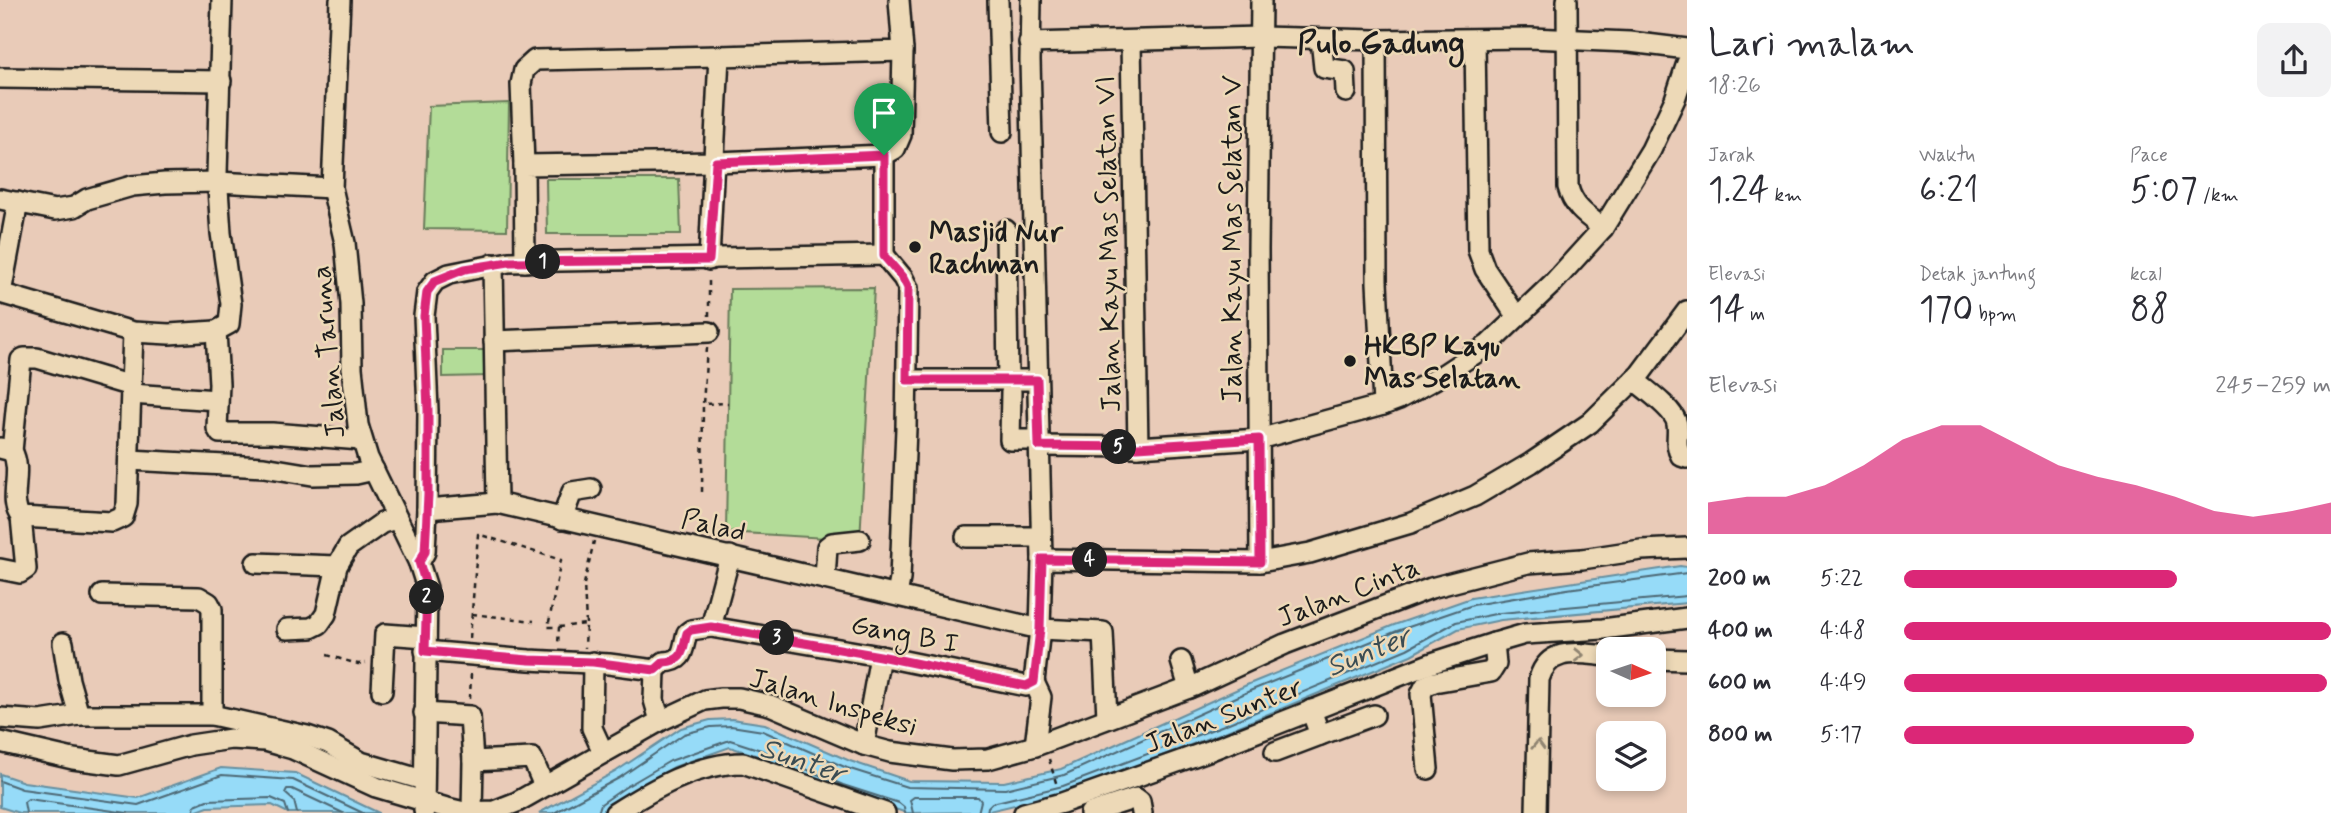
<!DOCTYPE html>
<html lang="id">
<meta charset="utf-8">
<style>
body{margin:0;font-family:Mynerve,sans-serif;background:#f2f2f3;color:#2b2b33;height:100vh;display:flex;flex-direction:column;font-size:26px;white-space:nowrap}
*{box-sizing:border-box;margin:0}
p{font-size:23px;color:#7c7c81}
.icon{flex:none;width:38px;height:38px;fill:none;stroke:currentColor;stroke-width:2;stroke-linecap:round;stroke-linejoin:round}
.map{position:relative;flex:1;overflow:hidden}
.panel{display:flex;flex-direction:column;background:#fff;width:665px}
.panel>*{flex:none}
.needle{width:46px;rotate:93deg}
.buttons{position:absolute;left:1596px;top:637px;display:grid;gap:14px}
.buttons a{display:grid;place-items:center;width:70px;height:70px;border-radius:14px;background:#fff;box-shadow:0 4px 10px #0003;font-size:35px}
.pin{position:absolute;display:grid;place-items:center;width:60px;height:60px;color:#fff;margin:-72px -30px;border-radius:50% 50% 50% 0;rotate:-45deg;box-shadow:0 0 7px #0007}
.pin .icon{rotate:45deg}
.km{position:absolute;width:35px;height:35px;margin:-18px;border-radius:50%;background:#222;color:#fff;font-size:19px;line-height:35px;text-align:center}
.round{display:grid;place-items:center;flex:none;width:74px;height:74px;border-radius:14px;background:#f2f2f3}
.summary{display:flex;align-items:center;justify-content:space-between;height:119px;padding:0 21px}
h1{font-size:38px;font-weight:600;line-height:52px}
.metrics{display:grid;grid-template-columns:repeat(3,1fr);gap:10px;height:119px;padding:7px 21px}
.metrics div{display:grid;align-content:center}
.metrics b{font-size:35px;font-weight:600}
.metrics small{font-size:19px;font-weight:400}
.metrics p{font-size:19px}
.chart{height:196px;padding:14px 21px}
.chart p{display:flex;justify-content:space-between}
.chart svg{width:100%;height:126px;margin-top:7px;fill:#db2777;opacity:.7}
ul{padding:0 21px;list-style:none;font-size:23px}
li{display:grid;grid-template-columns:112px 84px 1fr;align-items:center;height:52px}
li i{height:18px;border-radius:9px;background:#db2777}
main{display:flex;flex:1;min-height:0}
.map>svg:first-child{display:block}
.green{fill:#b3dc98;stroke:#687c5a;stroke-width:2}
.water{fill:#96dbf8;stroke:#658fa0;stroke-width:2}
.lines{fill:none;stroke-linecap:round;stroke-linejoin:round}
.shore{stroke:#4d6874;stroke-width:2}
.minor-casing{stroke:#1c1c1c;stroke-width:24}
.path{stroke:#1c1c1c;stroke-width:2.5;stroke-dasharray:5 5;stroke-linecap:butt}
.minor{stroke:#edd9b7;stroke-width:19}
.oneway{stroke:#8f8471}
.route-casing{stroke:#fff;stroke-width:14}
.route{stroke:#db2777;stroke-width:9}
.poi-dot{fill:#1c1c1c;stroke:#edd9b7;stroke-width:2.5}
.labels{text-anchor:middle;stroke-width:5;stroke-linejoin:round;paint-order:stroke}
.poi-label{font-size:28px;font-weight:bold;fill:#1c1c1c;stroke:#edd9b7;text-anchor:start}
.street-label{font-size:28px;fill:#1c1c1c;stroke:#edd9b7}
.water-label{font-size:30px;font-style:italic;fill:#3a4c53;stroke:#edd9b7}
.quarter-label{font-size:32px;font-weight:bold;fill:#1c1c1c;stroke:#edd9b7}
</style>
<main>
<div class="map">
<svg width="1687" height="813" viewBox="0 0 1687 813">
<rect width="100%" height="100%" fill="#e9cbb8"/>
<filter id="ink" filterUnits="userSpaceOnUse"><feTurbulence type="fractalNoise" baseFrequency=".0143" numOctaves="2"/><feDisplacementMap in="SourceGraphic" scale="14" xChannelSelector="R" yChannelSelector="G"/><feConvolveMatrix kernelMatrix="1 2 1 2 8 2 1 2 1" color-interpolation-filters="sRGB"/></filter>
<g filter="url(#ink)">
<g class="green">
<polygon points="509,103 507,230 424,229 429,106"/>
<polygon points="546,179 679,179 681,234 547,234"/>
<polygon points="874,288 860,540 726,532 730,289"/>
<polygon points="443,350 489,350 488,376 443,377"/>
</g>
<g class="water">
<polygon points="1680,566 1687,567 1687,603 1501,620 1458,629 1411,655 1227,731 1065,793 985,812 907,813 840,791 758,756 730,747 674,767 628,794 601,813 539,813 615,772 681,728 710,720 732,719 765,724 850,761 909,781 1004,782 1061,769 1249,684 1394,625 1471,598"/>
<polygon points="221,768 295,773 379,813 288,813 272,805 208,807 192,813 19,813 0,807 0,774 24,782 138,798"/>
</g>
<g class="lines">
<g class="shore">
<polyline points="0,781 22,789 138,805 222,775 293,780 363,813"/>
<polyline points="26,813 24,802 28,799 128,813"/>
<polyline points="193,813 195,805 207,800 271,798 285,804 288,813"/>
<polyline points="297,813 294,801 285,793 287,789 292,789 343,813"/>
<polyline points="554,813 619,778 684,734 711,727 731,726 763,731 847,768 907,787 1005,789 1064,775 1252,690 1397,631 1473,605 1567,589 1687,573"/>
<polyline points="598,813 601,804 624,788 670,761 730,740 761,750 843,785 899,803 904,807 905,813"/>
<polyline points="913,813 910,800 914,797 978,797 981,801 978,813"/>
<polyline points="987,813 988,807 992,803 1063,786 1224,725 1407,649 1456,622 1500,613 1687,596"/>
</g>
<defs>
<g id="minor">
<polyline points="340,0 332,188 345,243 351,304 352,368 358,425 368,458 419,563 427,588 424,811"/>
<path d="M1567,0L1568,187C1573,207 1587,216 1603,228"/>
<polyline points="998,1 1002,132"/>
<polyline points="1321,39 1324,68 1345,71 1346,92"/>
<polyline points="1475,39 1478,250 1485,269 1517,317"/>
<polyline points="1376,40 1377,282 1383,405"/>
<polyline points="1131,41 1138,447"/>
<polyline points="1029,43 1260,37 1376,40 1530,38 1630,42 1687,49"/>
<polyline points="0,78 221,81"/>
<polyline points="524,165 521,84 524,70 535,60 719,56"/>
<polyline points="0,199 55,210 74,207 87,199 132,186 165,183 218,182 332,188"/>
<polyline points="1006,230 1008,381"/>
<polyline points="884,255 884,155"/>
<polyline points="709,260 719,56 903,51 899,0"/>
<polyline points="525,262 524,165 716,162 884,155 895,149 901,135 903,51"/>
<polyline points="493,264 497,503"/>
<polyline points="0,293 133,332 169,334 216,331 229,324 231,304 221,233 217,174 222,0"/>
<polyline points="1,293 18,202"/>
<polyline points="216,331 219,384 217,428 220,433 272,433 361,440"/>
<polyline points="494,341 709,332"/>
<polyline points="907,380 1037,380"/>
<path d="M1634,380C1645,389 1675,410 1677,424C1679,436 1674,444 1681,456L1687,458"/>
<polyline points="1011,392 1010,440 1039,440"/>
<polyline points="131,394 217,400"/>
<polyline points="1039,446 1138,447 1259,439 1383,405 1399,399 1444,374 1488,345 1553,283 1603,228 1651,150 1675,99 1687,63"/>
<path d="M0,448L12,451C24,472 7,499 21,517L112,522L123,517L127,504L133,332"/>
<polyline points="12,451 21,360 24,358 37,358 131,386"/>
<polyline points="129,460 264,467 312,475 356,474 374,470"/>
<polyline points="427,509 428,410 424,316 427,292 435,281 449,274 509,262 884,255 903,278 908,288 906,428 900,579 897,595"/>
<polyline points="562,519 572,492 591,489"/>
<polyline points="966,537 1041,537"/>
<polyline points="1042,559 1260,562 1310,553 1411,523 1475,496 1531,463 1590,423 1640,374 1687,311"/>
<polyline points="1260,562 1258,249 1261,0"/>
<polyline points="256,563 337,566"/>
<polyline points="419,563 425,552 427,509 497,503 1040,629 1103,632 1107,718"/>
<polyline points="0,569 20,573 26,569 21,517"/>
<polyline points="825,579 827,547 832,543 860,540"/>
<polyline points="102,595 199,597 209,603 212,609 212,715"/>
<polyline points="711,627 880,656 1026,686 1034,682 1040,629 1042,559 1030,60 1031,0"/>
<polyline points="287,629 311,628 319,624 326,614 337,566 348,547 382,523 396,519"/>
<polyline points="63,643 69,680 79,715"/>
<path d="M425,651L529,660L609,664L655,670L664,662C685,661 682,650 687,633L691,630L711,627L730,556"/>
<polyline points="1654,659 1687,660"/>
<polyline points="1181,661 1189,688"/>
<polyline points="593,662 592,728 603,752"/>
<polyline points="655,670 654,700 660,721"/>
<polyline points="1034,682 1041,697 1035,746"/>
<polyline points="382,691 385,634 426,637"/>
<polyline points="1311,710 1320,735 1374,715"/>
<polyline points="424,713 470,716 473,761 472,812"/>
<polyline points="0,718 40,721 79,715 212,715 307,736 328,743 361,762 423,780"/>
<polyline points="0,742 73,759 119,765 191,745 231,739 265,741 293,749 376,787 447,808 464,812 494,811 517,802 660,721 705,700 721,698 739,698 770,705 864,745 890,752 952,760 988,759 1035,746 1194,686 1285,644 1431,588 1528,563 1582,559 1641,550 1687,548"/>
<polyline points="864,745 880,656"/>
<polyline points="1275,752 1320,735"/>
<polyline points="473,761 532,758 544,786"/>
<polyline points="1428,769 1421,694 1425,686 1434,682 1491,672 1496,664 1494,643"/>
<path d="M615,813C653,789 697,763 743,763L885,813"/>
<polyline points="1024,813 1062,803 1211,750 1432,663 1494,643 1525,634 1603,629 1687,618"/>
<polyline points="1090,813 1136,798 1140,801 1142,813"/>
<path d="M1536,813L1539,679C1549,645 1581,654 1608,656"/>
</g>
</defs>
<use href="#minor" class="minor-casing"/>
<g class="path">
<polyline points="709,316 709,278"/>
<polyline points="707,348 703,404 728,403"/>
<polyline points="702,492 703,404"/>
<polyline points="472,614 534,621"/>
<polyline points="586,624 584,584 594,541"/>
<polyline points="559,627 586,624 585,648"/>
<polyline points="470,638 478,534 561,560 548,627 559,627 558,645"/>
<polyline points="327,655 358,664 366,663"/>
<polyline points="470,699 471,673"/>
<polyline points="1049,759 1057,786"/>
</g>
<use href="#minor" class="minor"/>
</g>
<defs><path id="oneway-chevron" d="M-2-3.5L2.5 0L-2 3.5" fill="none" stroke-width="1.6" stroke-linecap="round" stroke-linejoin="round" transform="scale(1.75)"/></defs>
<g class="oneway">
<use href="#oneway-chevron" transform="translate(1579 655) rotate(1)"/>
<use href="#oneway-chevron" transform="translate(1538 745) rotate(-88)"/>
</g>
</g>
<g class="lines" filter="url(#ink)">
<defs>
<path id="route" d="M884,155V256L903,278L908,288L907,380H1037L1039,446L1138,447L1259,439L1260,562L1042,559L1040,629L1034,682L1026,686L880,656L711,627L691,630L687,633C682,650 685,661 664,662L655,670L593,662L529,660L425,651L427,588L419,562L425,552L428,495V410L424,316L427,292L435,281L465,269L509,262L709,260L716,162Z"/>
</defs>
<use href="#route" class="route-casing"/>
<use href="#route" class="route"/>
</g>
<g class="poi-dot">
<circle cx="915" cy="247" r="7"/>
<circle cx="1350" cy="361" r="7"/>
</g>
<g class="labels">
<g class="poi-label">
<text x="929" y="241">Masjid Nur<tspan x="929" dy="32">Rachman</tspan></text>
<text x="1364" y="355">HKBP Kayu<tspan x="1364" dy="32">Mas Selatan</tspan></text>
</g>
<g class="street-label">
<text transform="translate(1231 239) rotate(-90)" y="10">Jalan Kayu Mas Selatan V</text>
<text transform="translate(1107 244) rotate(-91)" y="10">Jalan Kayu Mas Selatan VI</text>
<text transform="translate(327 352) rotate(-95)" y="10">Jalan Taruna</text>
<text transform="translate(714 524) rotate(13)" y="10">Palad</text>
<text transform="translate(1348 591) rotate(-21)" y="10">Jalan Cinta</text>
<text transform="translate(905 633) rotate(11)" y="10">Gang B I</text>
<text transform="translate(834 701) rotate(17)" y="10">Jalan Inspeksi</text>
<text transform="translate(1223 714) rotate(-21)" y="10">Jalan Sunter</text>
</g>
<g class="water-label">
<text transform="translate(1368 651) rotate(-22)" y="10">Sunter</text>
<text transform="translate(803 760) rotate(19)" y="10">Sunter</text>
</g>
<g class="quarter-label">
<text x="1381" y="53">Pulo Gadung</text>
</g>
</g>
</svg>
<div class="buttons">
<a><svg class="needle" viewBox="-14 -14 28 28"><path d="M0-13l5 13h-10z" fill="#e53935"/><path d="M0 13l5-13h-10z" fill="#7c7c81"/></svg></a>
<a><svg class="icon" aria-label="layers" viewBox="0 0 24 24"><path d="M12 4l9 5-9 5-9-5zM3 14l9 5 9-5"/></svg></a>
</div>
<div class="pin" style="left:884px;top:155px;background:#1e9e55"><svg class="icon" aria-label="arrive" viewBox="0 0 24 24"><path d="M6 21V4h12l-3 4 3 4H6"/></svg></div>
<b class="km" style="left:543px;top:262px">1</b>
<b class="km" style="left:427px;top:597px">2</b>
<b class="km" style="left:777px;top:638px">3</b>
<b class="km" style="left:1090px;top:560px">4</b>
<b class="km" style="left:1119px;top:447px">5</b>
</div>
<section class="panel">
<div class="summary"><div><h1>Lari malam</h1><p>18:26</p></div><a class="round"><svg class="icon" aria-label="share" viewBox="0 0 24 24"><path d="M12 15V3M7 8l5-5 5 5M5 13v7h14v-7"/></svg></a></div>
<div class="metrics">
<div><p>Jarak</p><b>1.24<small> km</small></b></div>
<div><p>Waktu</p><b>6:21</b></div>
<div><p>Pace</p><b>5:07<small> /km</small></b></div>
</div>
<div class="metrics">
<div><p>Elevasi</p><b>14<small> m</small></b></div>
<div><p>Detak jantung</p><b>170<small> bpm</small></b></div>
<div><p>kcal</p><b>88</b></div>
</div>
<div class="chart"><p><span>Elevasi</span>245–259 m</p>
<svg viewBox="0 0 160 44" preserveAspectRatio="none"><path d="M0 44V33L10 31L20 31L30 27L40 20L50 11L60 6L70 6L80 13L90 20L100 24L110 27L120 31L130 36L140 38L150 36L160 33V44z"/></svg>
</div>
<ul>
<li><b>200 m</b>5:22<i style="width:64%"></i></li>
<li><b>400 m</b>4:48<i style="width:100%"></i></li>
<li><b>600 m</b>4:49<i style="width:99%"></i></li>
<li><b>800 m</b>5:17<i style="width:68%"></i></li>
</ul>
</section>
</main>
